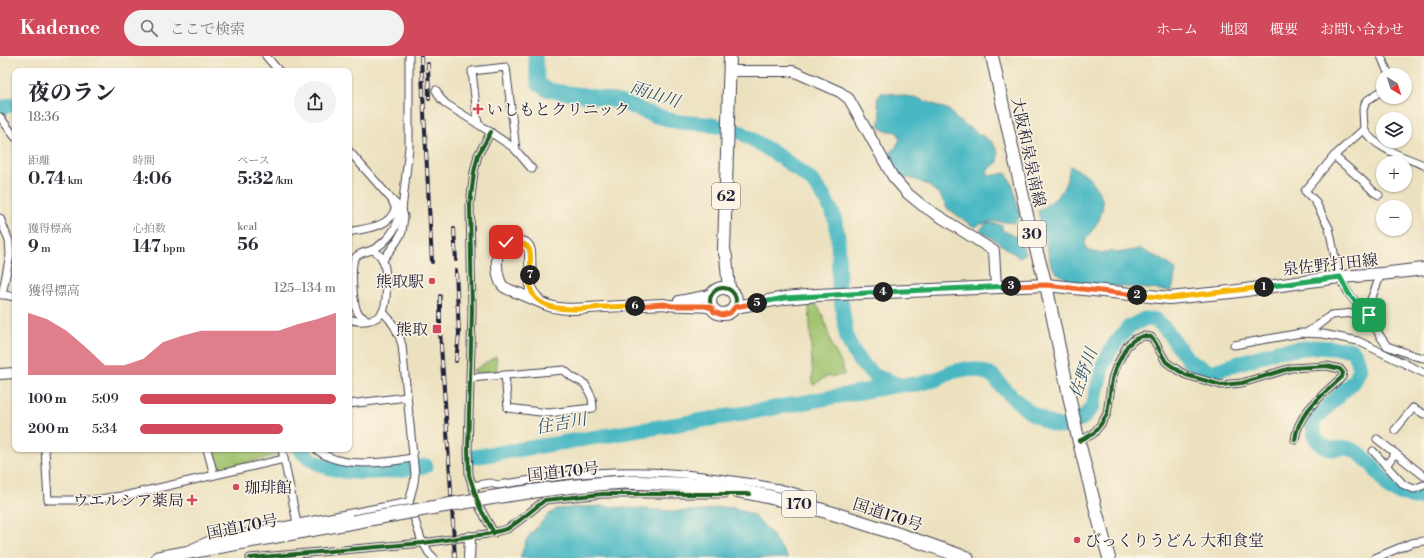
<!DOCTYPE html>
<html lang="ja">
<meta charset="utf-8">
<style>
body{margin:0;font-family:"Libre Bodoni","Noto Serif JP",serif;background:#f2f2f3;color:#2b2b33;height:100vh;display:flex;flex-direction:column;font-size:15px;white-space:nowrap}
*{box-sizing:border-box;margin:0}
p{font-size:13px;color:#7c7c81}
.icon{flex:none;width:22px;height:22px;fill:none;stroke:currentColor;stroke-width:2;stroke-linecap:round;stroke-linejoin:round}
.map{position:relative;flex:1;overflow:hidden}
.sheet{position:absolute;left:12px;top:12px;width:340px;height:384px;display:flex;flex-direction:column;background:#fff;border-radius:8px;box-shadow:0 1px 3px #0004}
.sheet>*{flex:none}
.needle{width:26px;rotate:142deg}
.controls{position:absolute;left:1376px;top:12px;display:grid;gap:8px}
.controls a{display:grid;place-items:center;width:36px;height:36px;border-radius:50%;background:#fff;box-shadow:0 1px 3px #0004;font-size:20px}
.pin{position:absolute;display:grid;place-items:center;width:34px;height:34px;color:#fff;margin:-17px;border-radius:8px;box-shadow:0 2px 6px #0006}
.km{position:absolute;width:20px;height:20px;margin:-10px;border-radius:50%;background:#222;color:#fff;font-size:11px;line-height:20px;text-align:center}
.round{display:grid;place-items:center;flex:none;width:42px;height:42px;border-radius:21px;background:#f2f2f3}
.summary{display:flex;align-items:center;justify-content:space-between;height:68px;padding:0 16px}
h1{font-size:22px;font-weight:800;line-height:30px}
.stats{display:grid;grid-template-columns:repeat(3,1fr);gap:6px;height:68px;padding:4px 16px}
.stats div{display:grid;align-content:center}
.stats b{font-size:17px;font-weight:800}
.stats small{font-size:11px;font-weight:400}
.stats p{font-size:11px}
.chart{height:112px;padding:8px 16px}
.chart p{display:flex;justify-content:space-between}
.chart svg{width:100%;height:72px;margin-top:4px;fill:#d1495b;opacity:.7}
ul{padding:0 16px;list-style:none;font-size:13px}
li{display:grid;grid-template-columns:64px 48px 1fr;align-items:center;height:30px}
li i{height:10px;border-radius:5px;background:#d1495b}
header{display:flex;align-items:center;gap:24px;box-sizing:border-box;height:56px;padding:0 20px;background:#d1495b;color:#fff}
header strong{font-size:19px}
nav{display:flex;gap:22px;margin-inline-start:auto;font-size:14px}
.search{width:280px;height:36px;background:#f2f2f3;display:flex;align-items:center;gap:10px;box-sizing:border-box;padding:0 14px;border-radius:22px;color:#7c7c81;font-size:15px}
.map>svg:first-child{display:block}
.green{fill:#9ec26c;stroke:#607254}
.water{fill:#4ab8c3;stroke:#366d7f}
.lines{fill:none;stroke-linecap:round;stroke-linejoin:round}
.river{stroke:#4ab8c3;stroke-width:15}
.street-casing{stroke:#403f4f;stroke-width:9}
.secondary-casing{stroke:#403f4f;stroke-width:12}
.primary-casing{stroke:#403f4f;stroke-width:14}
.highway-casing{stroke:#403f4f;stroke-width:15}
.street{stroke:#fff;stroke-width:7}
.secondary{stroke:#fff;stroke-width:10}
.primary{stroke:#fff;stroke-width:12}
.highway{stroke:#fff;stroke-width:13}
.rail-casing{stroke:#22223b;stroke-width:4}
.rail{stroke:#fcf5e5;stroke-width:2.5;stroke-dasharray:8;stroke-linecap:butt}
.highway-bridge-casing{stroke:#403f4f;stroke-width:15;stroke-linecap:butt}
.highway-bridge{stroke:#fff;stroke-width:13}
.cycleway-casing{stroke:#fcf5e5;stroke-width:6}
.cycleway{stroke:#1b5e20;stroke-width:4}
.split-1-casing{stroke:#fff;stroke-width:8}
.split-2-casing{stroke:#fff;stroke-width:8}
.split-3-casing{stroke:#fff;stroke-width:8}
.split-4-casing{stroke:#fff;stroke-width:8}
.split-5-casing{stroke:#fff;stroke-width:8}
.split-6-casing{stroke:#fff;stroke-width:8}
.split-7-casing{stroke:#fff;stroke-width:8}
.split-8-casing{stroke:#fff;stroke-width:8}
.split-1{stroke:#22a559;stroke-width:5}
.split-2{stroke:#f5b400;stroke-width:5}
.split-3{stroke:#f0652b;stroke-width:5}
.split-4{stroke:#22a559;stroke-width:5}
.split-5{stroke:#22a559;stroke-width:5}
.split-6{stroke:#f0652b;stroke-width:5}
.split-7{stroke:#f5b400;stroke-width:5}
.split-8{stroke:#f5b400;stroke-width:5}
.poi-dot{fill:#d1495b;stroke:#fcf5e5;stroke-width:1.5}
.labels{text-anchor:middle;stroke-width:3;stroke-linejoin:round;paint-order:stroke}
.shield{fill:#fcf5e5;stroke:#63616e;stroke-width:1}
.shield-label{font-size:15px;font-weight:bold;fill:#22223b}
.poi-label{font-size:16px;fill:#22223b;stroke:#fcf5e5;text-anchor:start}
.street-label{font-size:16px;fill:#22223b;stroke:#fcf5e5}
.water-label{font-size:17px;font-style:italic;fill:#30566b;stroke:#fcf5e5}
</style>
<header>
<strong>Kadence</strong>
<div class="search"><svg class="icon" aria-label="search" viewBox="0 0 24 24"><circle cx="10" cy="10" r="6"/><path d="M15 15l6 6"/></svg>ここで検索</div>
<nav><a>ホーム</a><a>地図</a><a>概要</a><a>お問い合わせ</a></nav>
</header>
<div class="map">
<svg width="1424" height="502" viewBox="0 0 1424 502">
<rect width="100%" height="100%" fill="#fcf5e5"/>
<filter id="ink" filterUnits="userSpaceOnUse"><feTurbulence type="fractalNoise" baseFrequency=".025" numOctaves="2"/><feDisplacementMap in="SourceGraphic" scale="8" xChannelSelector="R" yChannelSelector="G"/><feConvolveMatrix kernelMatrix="1 2 1 2 8 2 1 2 1" color-interpolation-filters="sRGB"/></filter>
<filter id="wash" filterUnits="userSpaceOnUse"><feTurbulence type="fractalNoise" baseFrequency=".012" numOctaves="4" result="noise"/><feDisplacementMap in="SourceGraphic" scale="16" xChannelSelector="R" yChannelSelector="G"/><feGaussianBlur stdDeviation="0.9" result="paint"/><feColorMatrix in="noise" values="0 0 0 0 0 0 0 0 0 0 0 0 0 0 0 0 0 1.4 0 .05"/><feComposite in="paint" operator="in"/></filter>
<g filter="url(#wash)">
<rect width="100%" height="100%" fill="#ece1bf"/>
<g class="green">
<polygon points="817,249 824,262 832,290 843,310 844,319 826,321 813,329 809,250"/>
<polygon points="496,300 497,316 476,317 472,314 476,313"/>
<polygon points="211,393 278,393 279,396 278,399 218,414 216,412"/>
</g>
<g class="water">
<path d="M880,37H888L917,42L949,54L957,64L992,86L998,96V106L988,114L987,118L990,120L1006,117L1013,130L1020,161L1014,167C998,165 989,164 974,171L947,152L940,139L928,129L916,124L899,120L887,101L896,91L900,83L898,77L892,75H885L879,70L878,67L881,62L877,44Z"/>
<path d="M1070,110L1087,119L1099,136L1103,146L1102,155L1099,164L1085,185V190L1088,195L1099,197L1112,195L1118,197L1140,193L1163,204L1174,212L1176,214L1172,235L1068,226L1067,223L1056,216L1051,209L1038,155C1060,140 1065,137 1070,110Z"/>
<polygon points="987,167 1002,169 1002,174 1020,183 1025,198 1019,201 980,174"/>
<polygon points="601,450 672,455 702,455 720,451 735,452 753,459 770,476 788,502 520,502 527,482 548,459 557,453"/>
</g>
<g class="lines">
<g class="river">
<polyline points="535,0 538,27 546,33 554,35 596,41 624,47 653,59 679,66 707,68 727,72 742,77 782,102 811,124 825,142 834,160 838,180 839,230 847,283 859,305 875,320 900,329 918,328 935,324 952,316 965,313 978,314 993,320 1005,334 1028,355 1051,368 1065,371 1083,362 1093,350 1103,309 1115,287 1129,271 1144,263 1156,264 1167,275 1189,305 1211,316 1277,295 1314,291 1349,293 1354,296 1358,305 1360,313 1355,324 1331,347 1312,367 1316,383 1321,389 1331,393 1348,392 1359,397 1371,408 1391,434 1413,442 1424,442"/>
<polyline points="0,52 15,48"/>
<path d="M299,393C330,427 387,416 426,410"/>
<polyline points="473,401 741,358 898,329"/>
</g>
</g>
</g>
<g filter="url(#ink)">
<g class="lines">
<defs>
<g id="street">
<polyline points="266,0 279,15"/>
<polyline points="1381,0 1389,19"/>
<polyline points="436,34 441,43 446,48 478,68 514,92 532,113"/>
<polyline points="0,61 15,81"/>
<polyline points="478,68 472,15 506,11 516,94"/>
<path d="M1364,73C1372,91 1406,102 1424,109"/>
<polyline points="491,76 478,99 474,116 470,149 472,255 468,393 469,419 480,452 494,477"/>
<polyline points="349,95 392,144 402,154 404,161 402,176 397,185 383,204"/>
<polyline points="1334,100 1362,124 1374,136 1379,139"/>
<polyline points="402,154 409,91 409,0"/>
<polyline points="0,162 9,185 10,199 2,239"/>
<path d="M349,176C366,172 389,172 395,153"/>
<polyline points="1381,218 1368,251 1369,259 1380,280 1387,290 1415,300 1424,302"/>
<polyline points="0,238 15,241"/>
<path d="M383,256C392,265 399,277 402,289L415,419L414,427L409,446L421,483L429,497L434,502"/>
<polyline points="1364,256 1349,238 1339,221 1329,172 1315,145 1305,135 1334,100 1364,73 1363,54 1366,45 1383,34"/>
<path d="M349,263C359,267 378,266 383,255C388,246 387,215 383,205C381,200 378,197 373,194"/>
<path d="M368,264C364,262 361,261 358,257C353,249 350,210 355,202C360,195 367,197 374,193C385,187 399,172 398,159C397,154 394,149 392,144"/>
<polyline points="1306,277 1317,270 1331,259 1366,256"/>
<polyline points="1234,289 1301,277 1323,278 1358,285 1424,317"/>
<polyline points="470,322 564,314 572,321 585,328 592,342 593,352 548,357 508,352 505,319"/>
<polyline points="349,348 407,341"/>
<polyline points="1395,374 1413,352 1424,358"/>
<polyline points="1377,383 1424,420"/>
<path d="M1079,385L1093,378L1101,368L1107,358L1112,323L1116,311L1127,290L1135,283L1143,280L1151,281L1155,286L1166,306L1179,315L1186,319L1221,329L1242,327L1291,312L1327,310L1340,313L1343,317L1342,321C1323,339 1298,356 1295,384"/>
<polyline points="45,393 48,444 92,444 128,439 284,403"/>
<polyline points="207,393 214,419"/>
<polyline points="282,393 297,467"/>
<path d="M316,393C338,413 385,407 412,402"/>
<polyline points="1373,395 1404,429 1414,433 1424,429"/>
<polyline points="1386,410 1395,397"/>
<path d="M472,430L490,427L498,429C530,424 562,419 595,417C647,413 700,418 752,427C767,430 793,433 805,440C809,442 813,447 817,450"/>
<polyline points="193,491 209,484 409,446"/>
<polyline points="250,502 423,487 487,478 507,473 520,464 545,444 603,438 725,438"/>
<polyline points="1375,502 1411,487 1424,485"/>
</g>
<g id="secondary">
<polyline points="729,15 793,15 840,36 849,43 893,121 907,137 923,150 994,195 996,231"/>
<polyline points="679,245 711,239"/>
<path d="M540,246L531,234L530,195C529,191 528,189 525,187C519,185 506,184 502,188C494,195 496,225 504,231C510,235 517,236 523,239C534,243 543,249 554,251C570,255 587,252 603,251C623,250 643,249 664,248C679,252 696,248 712,252"/>
<polyline points="0,318 15,317"/>
<polyline points="469,502 470,481"/>
</g>
<g id="primary">
<polyline points="992,0 1029,168 1046,229 1077,378 1097,458 1109,502"/>
<circle cx="723" cy="245" r="13"/>
<polyline points="729,233 726,201 724,194 730,0"/>
<polyline points="735,251 785,242 817,239 1046,229 1169,242 1231,236 1339,221 1381,218 1424,213"/>
</g>
<g id="highway">
<path d="M625,426C652,427 680,427 707,430C797,441 882,473 967,502"/>
<polyline points="158,502 353,466"/>
</g>
</defs>
<use href="#street" class="street-casing"/>
<use href="#secondary" class="secondary-casing"/>
<use href="#primary" class="primary-casing"/>
<use href="#highway" class="highway-casing"/>
<use href="#street" class="street"/>
<use href="#secondary" class="secondary"/>
<use href="#primary" class="primary"/>
<use href="#highway" class="highway"/>
<defs>
<g id="rail">
<polyline points="421,0 432,206"/>
<polyline points="428,8 429,42"/>
<polyline points="454,173 456,204"/>
<polyline points="440,240 440,275 450,419 455,502"/>
<polyline points="456,305 459,278 456,214"/>
</g>
</defs>
<use href="#rail" class="rail-casing"/>
<use href="#rail" class="rail"/>
<defs>
<path id="highway-bridge" d="M353,466C444,450 534,431 625,426"/>
</defs>
<use href="#highway-bridge" class="highway-bridge-casing"/>
<use href="#highway-bridge" class="highway-bridge"/>
<defs>
<g id="cycleway">
<polyline points="491,76 478,99 474,116 470,149 472,255 468,393 469,419 480,452 494,477"/>
<circle cx="723" cy="245" r="13"/>
<path d="M1079,385L1093,378L1101,368L1107,358L1112,323L1116,311L1127,290L1135,283L1143,280L1151,281L1155,286L1166,306L1179,315L1186,319L1221,329L1242,327L1291,312L1327,310L1340,313L1343,317L1342,321C1323,339 1298,356 1295,384"/>
<polyline points="250,502 423,487 487,478 507,473 520,464 545,444 603,438 750,438"/>
</g>
</defs>
<use href="#cycleway" class="cycleway-casing"/>
<use href="#cycleway" class="cycleway"/>
</g>
</g>
<g class="lines" filter="url(#ink)">
<defs>
<polyline id="split-1" points="1264,231 1340,221 1349,238 1364,256 1368,255 1369,259"/>
<polyline id="split-2" points="1137,239 1170,242 1264,231"/>
<polyline id="split-3" points="1011,230 1046,229 1137,239"/>
<polyline id="split-4" points="883,236 1011,230"/>
<polyline id="split-5" points="757,247 785,242 883,236"/>
<polyline id="split-6" points="635,250 664,248 672,250 705,250 712,252 714,256 722,259 730,257 735,251 757,247"/>
<path id="split-7" d="M530,219C530,223 529,230 531,234C540,259 581,253 601,251C613,251 624,250 635,250"/>
<path id="split-8" d="M506,186C536,186 530,194 530,219"/>
</defs>
<use href="#split-1" class="split-1-casing"/>
<use href="#split-2" class="split-2-casing"/>
<use href="#split-3" class="split-3-casing"/>
<use href="#split-4" class="split-4-casing"/>
<use href="#split-5" class="split-5-casing"/>
<use href="#split-6" class="split-6-casing"/>
<use href="#split-7" class="split-7-casing"/>
<use href="#split-8" class="split-8-casing"/>
<use href="#split-1" class="split-1"/>
<use href="#split-2" class="split-2"/>
<use href="#split-3" class="split-3"/>
<use href="#split-4" class="split-4"/>
<use href="#split-5" class="split-5"/>
<use href="#split-6" class="split-6"/>
<use href="#split-7" class="split-7"/>
<use href="#split-8" class="split-8"/>
</g>
<g class="poi-dot">
<path d="M476 47h4v4h4v4h-4v4h-4v-4h-4v-4h4z"/>
<circle cx="432" cy="225" r="4"/>
<rect x="432" y="268" width="10" height="10" rx="2"/>
<circle cx="236" cy="431" r="4"/>
<path d="M190 438h4v4h4v4h-4v4h-4v-4h-4v-4h4z"/>
<circle cx="1077" cy="484" r="4"/>
</g>
<g class="labels">
<g class="shield">
<rect x="712" y="127" width="28" height="26" rx="3"/>
<rect x="1018" y="165" width="28" height="26" rx="3"/>
<rect x="782" y="435" width="34" height="26" rx="3"/>
</g>
<g class="shield-label">
<text x="726" y="145">62</text>
<text x="1032" y="183">30</text>
<text x="799" y="453">170</text>
</g>
<g class="poi-label">
<text x="487" y="59">いしもとクリニック</text>
<text x="424" y="231" text-anchor="end">熊取駅</text>
<text x="428" y="279" text-anchor="end">熊取</text>
<text x="244" y="437">珈琲館</text>
<text x="184" y="450" text-anchor="end">ウエルシア薬局</text>
<text x="1085" y="490">びっくりうどん 大和食堂</text>
</g>
<g class="street-label">
<text transform="translate(1029 96) rotate(78)" y="6">大阪和泉泉南線</text>
<text transform="translate(1330 208) rotate(-6)" y="6">泉佐野打田線</text>
<text transform="translate(563 415) rotate(-6)" y="6">国道170号</text>
<text transform="translate(888 458) rotate(18)" y="6">国道170号</text>
<text transform="translate(242 470) rotate(-11)" y="6">国道170号</text>
</g>
<g class="water-label">
<text transform="translate(655 38) rotate(18)" y="6">雨山川</text>
<text transform="translate(1083 317) rotate(-70)" y="6">佐野川</text>
<text transform="translate(561 367) rotate(-10)" y="6">住吉川</text>
</g>
</g>
</svg>
<div class="controls">
<a><svg class="needle" viewBox="-14 -14 28 28"><path d="M0-13l5 13h-10z" fill="#e53935"/><path d="M0 13l5-13h-10z" fill="#7c7c81"/></svg></a>
<a><svg class="icon" aria-label="layers" viewBox="0 0 24 24"><path d="M12 4l9 5-9 5-9-5zM3 14l9 5 9-5"/></svg></a>
<a>+</a>
<a>−</a>
</div>
<div class="pin" style="left:1369px;top:259px;background:#1e9e55"><svg class="icon" aria-label="arrive" viewBox="0 0 24 24"><path d="M6 21V4h12l-3 4 3 4H6"/></svg></div>
<div class="pin" style="left:506px;top:186px;background:#d93025"><svg class="icon" aria-label="check" viewBox="0 0 24 24"><path d="M5 12l5 5 9-10"/></svg></div>
<b class="km" style="left:1264px;top:231px">1</b>
<b class="km" style="left:1137px;top:239px">2</b>
<b class="km" style="left:1011px;top:230px">3</b>
<b class="km" style="left:883px;top:236px">4</b>
<b class="km" style="left:757px;top:247px">5</b>
<b class="km" style="left:635px;top:250px">6</b>
<b class="km" style="left:530px;top:219px">7</b>
<section class="sheet">
<div class="summary"><div><h1>夜のラン</h1><p>18:36</p></div><a class="round"><svg class="icon" aria-label="share" viewBox="0 0 24 24"><path d="M12 15V3M7 8l5-5 5 5M5 13v7h14v-7"/></svg></a></div>
<div class="stats">
<div><p>距離</p><b>0.74<small> km</small></b></div>
<div><p>時間</p><b>4:06</b></div>
<div><p>ペース</p><b>5:32<small> /km</small></b></div>
</div>
<div class="stats">
<div><p>獲得標高</p><b>9<small> m</small></b></div>
<div><p>心拍数</p><b>147<small> bpm</small></b></div>
<div><p>kcal</p><b>56</b></div>
</div>
<div class="chart"><p><span>獲得標高</span>125–134 m</p>
<svg viewBox="0 0 160 44" preserveAspectRatio="none"><path d="M0 44V6L10 10L20 17L30 27L40 38L50 38L60 34L70 24L80 20L90 17L100 17L110 17L120 17L130 17L140 13L150 10L160 6V44z"/></svg>
</div>
<ul>
<li><b>100 m</b>5:09<i style="width:100%"></i></li>
<li><b>200 m</b>5:34<i style="width:73%"></i></li>
</ul>
</section>
</div>
